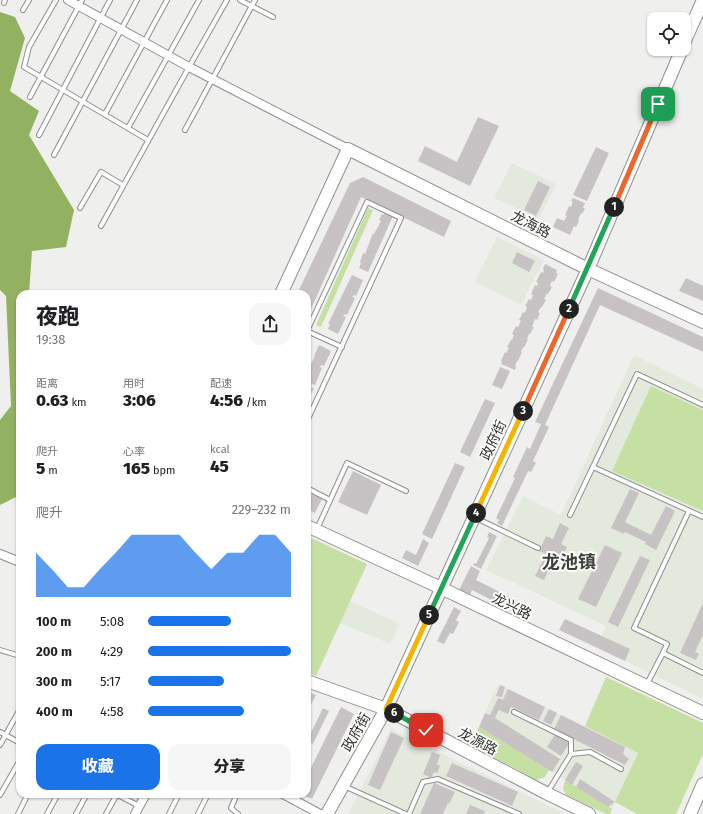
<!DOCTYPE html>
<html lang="zh">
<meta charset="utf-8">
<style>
body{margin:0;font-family:"Fira Sans","Noto Sans SC",sans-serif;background:#f6f6f6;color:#202124;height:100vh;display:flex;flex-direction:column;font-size:15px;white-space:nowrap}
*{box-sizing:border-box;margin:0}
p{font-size:13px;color:#757577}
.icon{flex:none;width:22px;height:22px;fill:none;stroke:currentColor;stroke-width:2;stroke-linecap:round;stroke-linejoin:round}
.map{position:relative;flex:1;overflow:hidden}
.drawer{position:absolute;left:16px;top:290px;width:295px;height:508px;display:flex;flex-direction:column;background:#fff;border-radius:12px;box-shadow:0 1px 3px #0004}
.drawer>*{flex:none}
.fabs{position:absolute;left:647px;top:12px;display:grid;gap:8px}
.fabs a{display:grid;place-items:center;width:44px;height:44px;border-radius:8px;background:#fff;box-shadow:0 1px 3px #0004;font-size:20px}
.pin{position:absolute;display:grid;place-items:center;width:34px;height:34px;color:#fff;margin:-17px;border-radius:8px;box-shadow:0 2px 6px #0006}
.km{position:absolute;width:20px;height:20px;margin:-10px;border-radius:50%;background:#222;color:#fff;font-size:11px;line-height:20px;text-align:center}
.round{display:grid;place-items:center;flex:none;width:42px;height:42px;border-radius:12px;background:#f6f6f6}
.summary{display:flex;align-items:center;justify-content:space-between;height:68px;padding:0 20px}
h1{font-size:22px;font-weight:800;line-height:30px}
.metrics{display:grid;grid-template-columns:repeat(3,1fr);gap:6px;height:68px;padding:4px 20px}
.metrics div{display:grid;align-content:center}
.metrics b{font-size:17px;font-weight:800}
.metrics small{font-size:11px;font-weight:400}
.metrics p{font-size:11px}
.chart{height:112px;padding:8px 20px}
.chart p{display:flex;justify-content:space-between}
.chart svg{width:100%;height:72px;margin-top:4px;fill:#1a73e8;opacity:.7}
.primary-button{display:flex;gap:8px;margin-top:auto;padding:8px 20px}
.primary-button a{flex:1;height:46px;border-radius:12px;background:#1a73e8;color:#fff;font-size:16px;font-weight:800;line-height:46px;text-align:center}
.primary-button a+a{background:#f6f6f6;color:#202124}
ul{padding:0 20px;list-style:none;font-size:13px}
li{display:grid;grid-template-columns:64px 48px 1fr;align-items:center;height:30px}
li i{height:10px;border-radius:5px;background:#1a73e8}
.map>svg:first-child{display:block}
.built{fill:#e4e9de}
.green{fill:#c6e0a3}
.water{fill:#92b261}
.building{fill:#c7c3c5}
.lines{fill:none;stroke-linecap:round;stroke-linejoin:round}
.lane-casing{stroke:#8f908d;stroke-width:6}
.street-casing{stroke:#8f908d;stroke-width:10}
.secondary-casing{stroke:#8f908d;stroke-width:14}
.lane{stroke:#fff;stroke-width:4}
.street{stroke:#fff;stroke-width:8}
.secondary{stroke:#fff;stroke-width:12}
.split-1-casing{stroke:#fff;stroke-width:8}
.split-2-casing{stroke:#fff;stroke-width:8}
.split-3-casing{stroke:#fff;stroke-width:8}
.split-4-casing{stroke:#fff;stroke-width:8}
.split-5-casing{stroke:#fff;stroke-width:8}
.split-6-casing{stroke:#fff;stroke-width:8}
.split-7-casing{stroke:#fff;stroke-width:8}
.split-1{stroke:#f0652b;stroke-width:5}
.split-2{stroke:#22a559;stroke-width:5}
.split-3{stroke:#f0652b;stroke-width:5}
.split-4{stroke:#f5b400;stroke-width:5}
.split-5{stroke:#22a559;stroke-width:5}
.split-6{stroke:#f5b400;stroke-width:5}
.split-7{stroke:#22a559;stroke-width:5}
.labels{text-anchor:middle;stroke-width:4;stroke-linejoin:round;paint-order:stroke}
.street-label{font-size:14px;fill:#313231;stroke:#fcfefa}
.district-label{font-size:18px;font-weight:bold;fill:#3f403d;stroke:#fcfefa}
</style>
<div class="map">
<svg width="703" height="814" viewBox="0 0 703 814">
<rect width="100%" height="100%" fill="#eff0ed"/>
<g class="built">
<polygon points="512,163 556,184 539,219 494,198"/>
<polygon points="497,237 544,260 521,305 475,282"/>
<polygon points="634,355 703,389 703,699 625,661 630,649 602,636 606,626 486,570 523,496 561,515"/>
<polygon points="350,601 400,624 390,644 340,623"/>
<polygon points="498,684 638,753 612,809 479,727"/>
<polygon points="391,729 566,814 348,814"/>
</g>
<g class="green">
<polygon points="368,208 373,210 321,327 316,325"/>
<polygon points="651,386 703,410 703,511 612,471"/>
<polygon points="307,536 367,564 316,676 307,672"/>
<polygon points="606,677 703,723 703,754 676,814 637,814 615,802 638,753 585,726"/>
<path d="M479,727L549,770L545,777L536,780L475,747C472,739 475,734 479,727Z"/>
<polygon points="565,780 612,809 610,814 606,814 566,795 563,789"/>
</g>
<polygon class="water" points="0,12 15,17 25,38 10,91 39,111 29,135 74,210 66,247 32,251 29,294 20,294 20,495 0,505 0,420 11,406 6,296 0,290"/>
<g class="building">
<polygon points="478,117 499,126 470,186 418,161 425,146 457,162"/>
<polygon points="596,147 609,153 587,201 573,195"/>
<polygon points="363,177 451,221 444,237 361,197 307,318 307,294 297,294 350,183"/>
<polygon points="538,181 550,187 536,216 524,210"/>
<polygon points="573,198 585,203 583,208 585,208 582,214 581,213 578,220 579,221 576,227 574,226 570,235 553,227 557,218 564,221 567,216 565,215 569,206 571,207 573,202 571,201"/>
<polygon points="385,212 393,216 368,272 359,268 361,263 360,262 363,253 365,254 373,233 374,234 381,221 379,220 382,214 384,215"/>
<polygon points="517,252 535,261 529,272 512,263"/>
<polygon points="545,264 557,270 556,273 558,274 554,282 552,281 550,286 552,287 548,294 547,293 544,299 546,300 542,307 541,307 538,312 540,313 537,320 535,319 532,327 534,327 530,334 529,334 527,339 528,339 524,348 523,347 521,352 522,352 518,361 517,361 515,366 516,366 515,370 501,364 502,361 501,361 505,352 506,353 509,348 507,347 511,340 512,340 514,335 512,334 516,326 518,327 521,321 519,320 523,312 525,313 527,307 525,306 529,299 531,300 533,295 531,294 535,285 537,286 538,283 536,282 541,272 543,273 544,270 543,269"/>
<polygon points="352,275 363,280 356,296 354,295 352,297 355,298 347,315 345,314 343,316 346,317 338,334 328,329 330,324 328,324"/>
<polygon points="686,278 703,286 703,301 679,291"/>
<polygon points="598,288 703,337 703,352 600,305 545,425 549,427 533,461 536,463 531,472 528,471 502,526 497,523 499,520 496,518 515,478 513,477 527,447 530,449 541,424 535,422"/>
<polygon points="319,345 331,351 324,366 321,365 320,367 322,368 315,385 312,384 311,387 314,388 307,402 307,370 308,368 309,368 315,356 314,356"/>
<polygon points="500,367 510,371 502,389 492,385"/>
<polygon points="485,399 495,403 470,457 460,452"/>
<polygon points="455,463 465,467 432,539 422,534"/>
<polygon points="353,471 381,485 367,515 338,502"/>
<polygon points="630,489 639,493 625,522 651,535 666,506 675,511 656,550 645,544 646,542 625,532 624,534 611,528"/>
<polygon points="307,492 322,499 315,513 307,509"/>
<polygon points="560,523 569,528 561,544 567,547 558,566 552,563 544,580 535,576 546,554 539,551 546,536 553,539"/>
<polygon points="489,532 497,536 481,569 473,565 474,563 476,564 489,538 487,537"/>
<polygon points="423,539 429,543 418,566 402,558 406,550 416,555"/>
<polygon points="605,545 622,553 596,607 578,599"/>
<polygon points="640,556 650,560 618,627 608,622"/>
<polygon points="471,566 480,571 476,580 516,600 511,610 472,590 470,595 459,590"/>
<polygon points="703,603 703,635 695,652 699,654 696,660 680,653"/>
<polygon points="454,607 461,611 456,620 459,622 453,634 450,633 444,644 437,641"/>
<polygon points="565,619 630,649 625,661 559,630"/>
<polygon points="500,685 505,687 502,697 496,696"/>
<polygon points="508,689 545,707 539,720 511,707 508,714 499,710 502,703 495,718 560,759 552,772 479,727 485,713 490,715 498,698 503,700"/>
<polygon points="307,691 316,695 307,712"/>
<polygon points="341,707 354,714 312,799 301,794 307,794 307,776"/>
<polygon points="323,708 329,711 313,744 307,741"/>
<polygon points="549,709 557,713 551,725 543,721"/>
<polygon points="561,715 625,747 623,754 629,759 625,765 554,729"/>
<polygon points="391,732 404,738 380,790 368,785"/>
<polygon points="556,733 570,742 561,756 547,747"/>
<polygon points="432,752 440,755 437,764 440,766 437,773 434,772 431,778 423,774"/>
<polygon points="576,762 583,766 572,785 565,780"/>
<polygon points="452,763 518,792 512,806 446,776"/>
<polygon points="580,779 615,802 608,807 576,787"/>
<polygon points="434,783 455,792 449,804 448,803 443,814 420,814"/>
<polygon points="470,805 485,811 484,814 466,814"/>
</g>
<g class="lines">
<defs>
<g id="lane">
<polyline points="56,0 29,47 24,67 148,140"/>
<polyline points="240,0 273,17"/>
<polyline points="4,3 5,0"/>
<polyline points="23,10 29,0"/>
<polyline points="30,97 82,0"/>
<polyline points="105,114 167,0"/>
<polyline points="128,128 199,0"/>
<polyline points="185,130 255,0"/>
<polyline points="39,135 110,0"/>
<polyline points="54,155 137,0"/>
<polyline points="80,208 101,172 123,185"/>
<polyline points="101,226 189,67 227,0"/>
<polyline points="307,331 367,202 401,218 307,421"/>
<polyline points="307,331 342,347"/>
<polyline points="593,467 703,517"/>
<polyline points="307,488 330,500"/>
<polyline points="570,515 637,374 703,405"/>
<polyline points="476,518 538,548"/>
<polyline points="317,529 347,463 406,491"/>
<polyline points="0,650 20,656"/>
<polyline points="663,653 667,644 634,628 689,511"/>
<polyline points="647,684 663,653 703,673"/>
<polyline points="514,712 571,740 571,754"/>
<polyline points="0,732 20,743"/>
<polyline points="0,745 20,709"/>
<polyline points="344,786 406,814"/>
<polyline points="547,793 571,754 590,752 621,769"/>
<polyline points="116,794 139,806"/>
<polyline points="237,794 231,808 238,814"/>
<polyline points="0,795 20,760"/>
<polyline points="18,814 28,794"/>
<polyline points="47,814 58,794"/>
<polyline points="76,814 87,794"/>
<polyline points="106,814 117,794"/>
<polyline points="169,814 179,794"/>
<polyline points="198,814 208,794"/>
<polyline points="409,814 423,782 438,779 519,814"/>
</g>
<g id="street">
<polyline points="68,0 189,67 348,149"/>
<polyline points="0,554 20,562"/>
<polyline points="283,794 320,814"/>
<polyline points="135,814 146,794"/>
</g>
<g id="secondary">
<polyline points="684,43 703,0"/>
<polyline points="281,294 348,149 588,269 703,322"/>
<polyline points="307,526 441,588 703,713"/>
<polyline points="307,681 386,709 546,793 589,814"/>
<polyline points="327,814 386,709 588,269 682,49"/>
<polyline points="690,814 703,784"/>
</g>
</defs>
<use href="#lane" class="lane-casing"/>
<use href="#street" class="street-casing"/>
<use href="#secondary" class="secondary-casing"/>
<use href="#lane" class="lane"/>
<use href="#street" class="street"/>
<use href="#secondary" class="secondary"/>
</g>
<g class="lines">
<defs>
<polyline id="split-1" points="614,207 658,104"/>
<polyline id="split-2" points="569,309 614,207"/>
<polyline id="split-3" points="523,411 569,309"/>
<polyline id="split-4" points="476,513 523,411"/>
<polyline id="split-5" points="429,615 476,513"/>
<polyline id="split-6" points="394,713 386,709 429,615"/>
<polyline id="split-7" points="394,713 426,730"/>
</defs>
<use href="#split-1" class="split-1-casing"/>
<use href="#split-2" class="split-2-casing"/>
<use href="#split-3" class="split-3-casing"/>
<use href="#split-4" class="split-4-casing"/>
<use href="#split-5" class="split-5-casing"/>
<use href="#split-6" class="split-6-casing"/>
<use href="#split-7" class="split-7-casing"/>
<use href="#split-1" class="split-1"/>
<use href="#split-2" class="split-2"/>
<use href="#split-3" class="split-3"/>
<use href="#split-4" class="split-4"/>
<use href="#split-5" class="split-5"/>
<use href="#split-6" class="split-6"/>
<use href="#split-7" class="split-7"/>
</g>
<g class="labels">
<g class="street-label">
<text transform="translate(531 224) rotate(27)" y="5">龙海路</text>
<text transform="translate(493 440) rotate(-65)" y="5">政府街</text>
<text transform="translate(512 606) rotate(26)" y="5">龙兴路</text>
<text transform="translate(356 732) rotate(-60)" y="5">政府街</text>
<text transform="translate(478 741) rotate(28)" y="5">龙源路</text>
</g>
<g class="district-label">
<text x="569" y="568">龙池镇</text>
</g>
</g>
</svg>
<div class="fabs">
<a><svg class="icon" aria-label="locate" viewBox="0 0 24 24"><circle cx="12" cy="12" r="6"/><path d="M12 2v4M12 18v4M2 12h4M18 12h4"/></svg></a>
</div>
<div class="pin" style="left:658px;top:104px;background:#1e9e55"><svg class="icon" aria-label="arrive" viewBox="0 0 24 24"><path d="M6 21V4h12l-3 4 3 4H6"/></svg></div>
<div class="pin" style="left:426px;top:730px;background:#d93025"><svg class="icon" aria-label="check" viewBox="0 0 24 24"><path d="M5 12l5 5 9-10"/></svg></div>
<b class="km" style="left:614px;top:207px">1</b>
<b class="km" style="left:569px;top:309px">2</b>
<b class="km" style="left:523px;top:411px">3</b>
<b class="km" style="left:476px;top:513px">4</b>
<b class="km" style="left:429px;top:615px">5</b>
<b class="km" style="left:394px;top:713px">6</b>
<section class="drawer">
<div class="summary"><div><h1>夜跑</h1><p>19:38</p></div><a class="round"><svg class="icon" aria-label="share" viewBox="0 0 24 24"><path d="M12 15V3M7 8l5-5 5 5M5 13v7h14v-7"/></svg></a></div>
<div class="metrics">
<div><p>距离</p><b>0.63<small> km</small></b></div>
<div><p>用时</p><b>3:06</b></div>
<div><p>配速</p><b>4:56<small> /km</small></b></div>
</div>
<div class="metrics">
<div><p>爬升</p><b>5<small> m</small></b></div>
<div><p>心率</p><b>165<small> bpm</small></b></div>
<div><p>kcal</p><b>45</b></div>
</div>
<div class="chart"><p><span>爬升</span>229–232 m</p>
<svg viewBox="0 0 160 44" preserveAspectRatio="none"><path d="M0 44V17L10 27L20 38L30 38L40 27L50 17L60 6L70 6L80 6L90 6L100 17L110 27L120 17L130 17L140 6L150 6L160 17V44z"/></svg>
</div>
<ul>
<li><b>100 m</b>5:08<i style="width:58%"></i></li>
<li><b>200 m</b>4:29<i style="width:100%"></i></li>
<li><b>300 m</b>5:17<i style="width:53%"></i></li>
<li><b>400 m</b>4:58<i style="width:67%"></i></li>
</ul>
<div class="primary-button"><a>收藏</a><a>分享</a></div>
</section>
</div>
